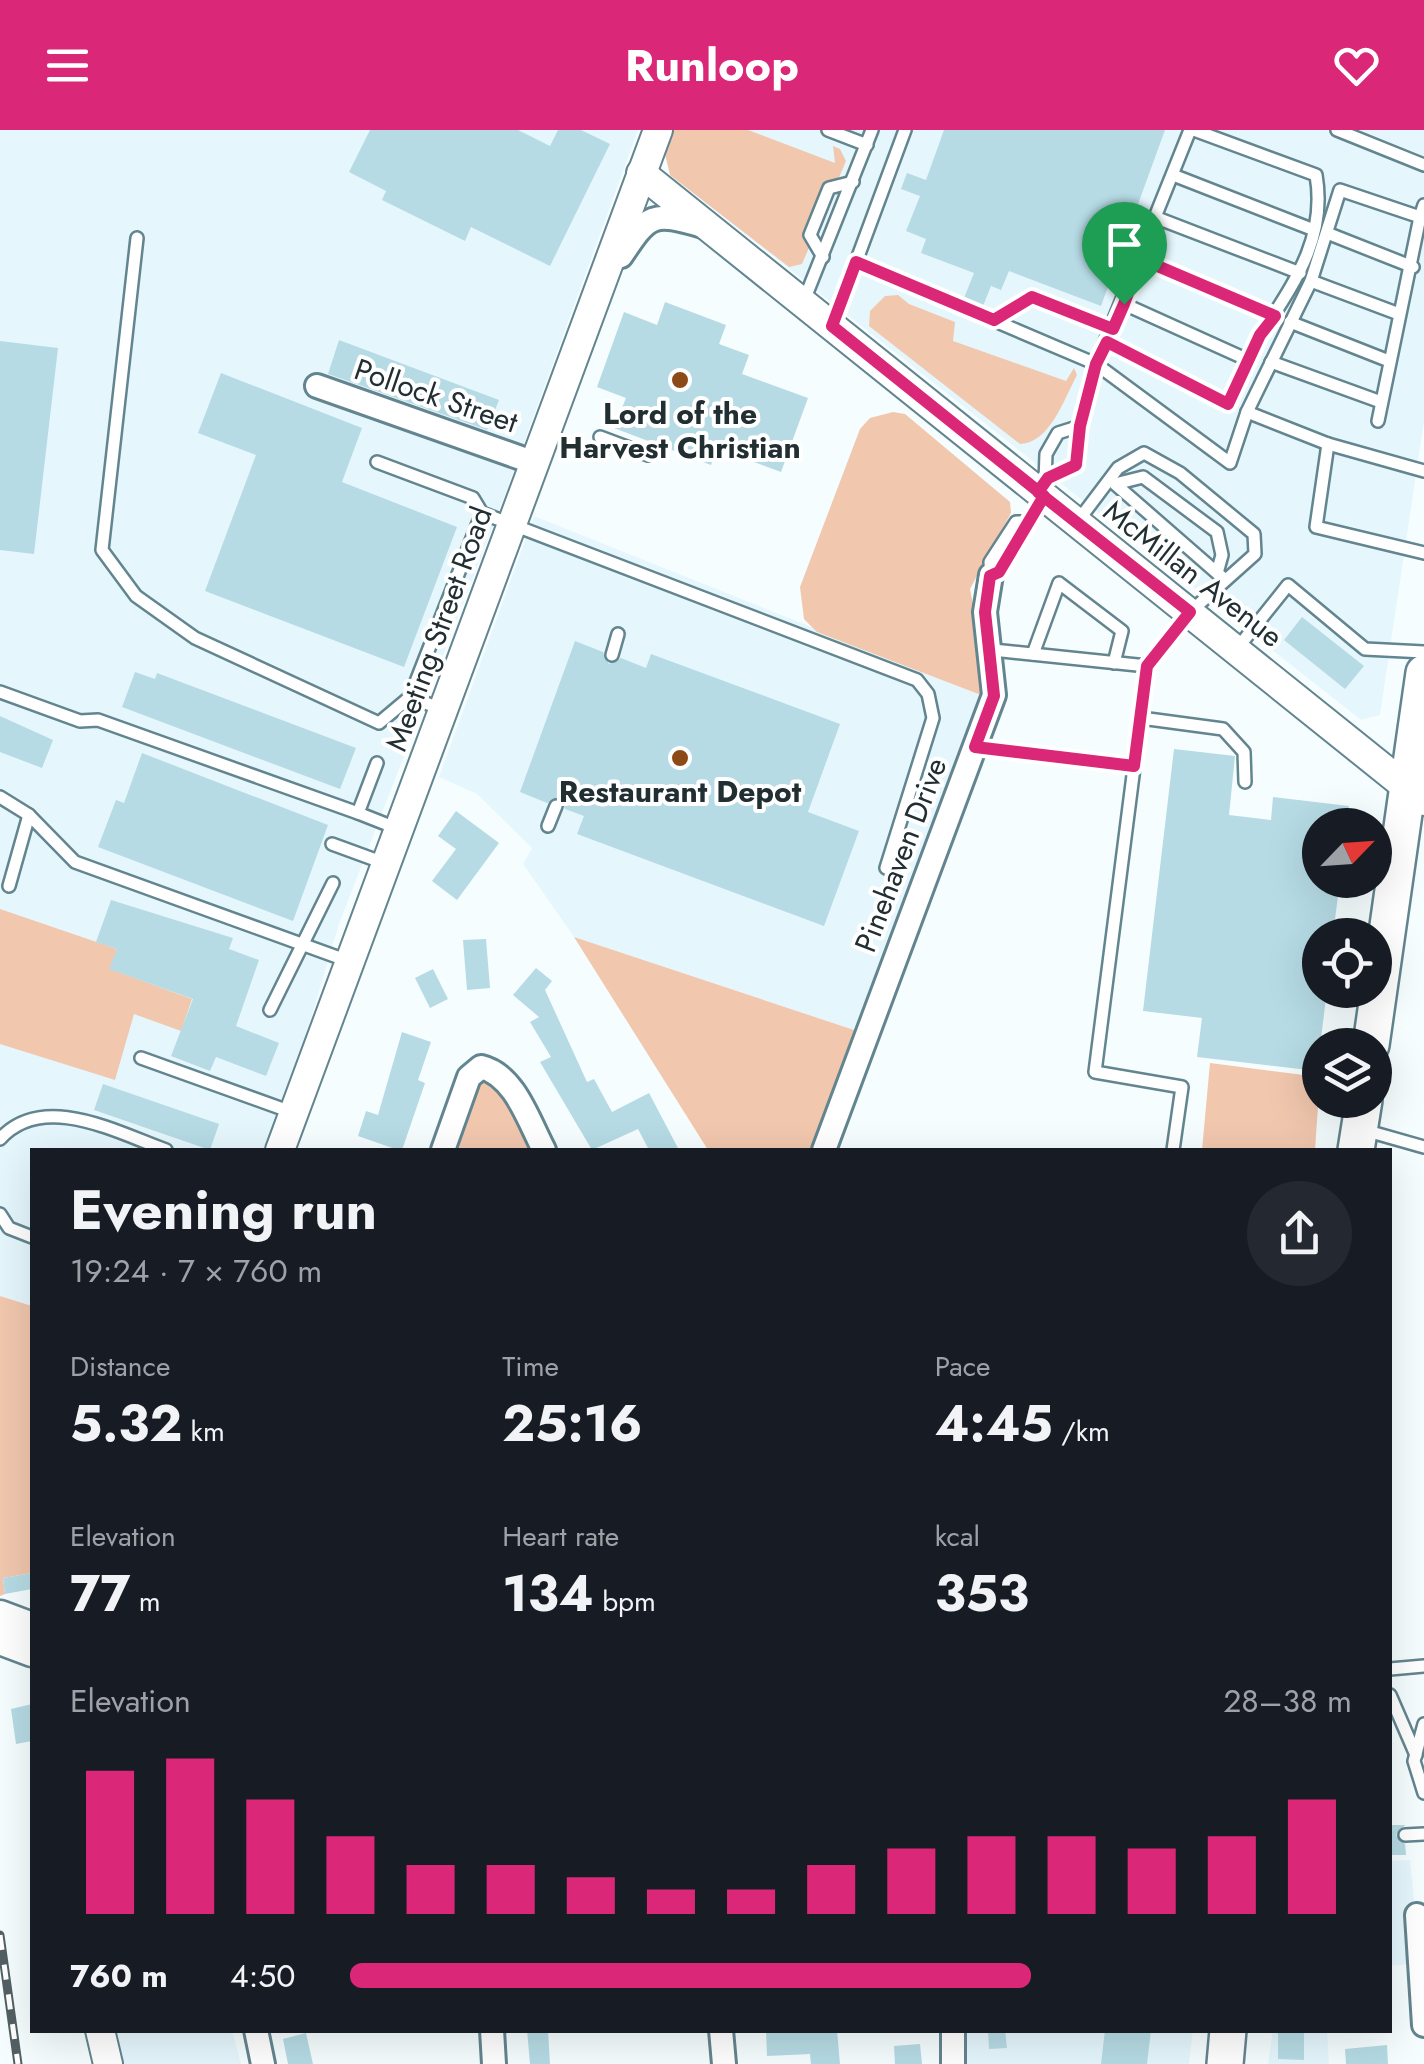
<!DOCTYPE html>
<meta charset="utf-8">
<style>
body{margin:0;font-family:Jost,sans-serif;background:#242831;color:#f1f3f6;height:100vh;display:flex;flex-direction:column;font-size:38px;white-space:nowrap}
*{box-sizing:border-box;margin:0}
p{font-size:32px;color:#9ea1a6}
.icon{flex:none;width:55px;height:55px;fill:none;stroke:currentColor;stroke-width:2;stroke-linecap:round;stroke-linejoin:round}
.map{position:relative;flex:1;overflow:hidden}
.drawer{position:absolute;left:30px;top:1018px;width:1362px;height:885px;display:flex;flex-direction:column;background:#171b24;border-radius:0px;box-shadow:0 10px 40px #0002}
.drawer>*{flex:none}
.needle{width:65px;rotate:65deg}
.controls{position:absolute;left:1302px;top:678px;display:grid;gap:20px}
.controls a{display:grid;place-items:center;width:90px;height:90px;border-radius:50%;background:#171b24;box-shadow:0 10px 40px #0002;font-size:50px}
.pin{position:absolute;display:grid;place-items:center;width:85px;height:85px;color:#fff;margin:-102px -42px;border-radius:50% 50% 50% 0;rotate:-45deg;box-shadow:0 0 10px #0007}
.pin .icon{rotate:45deg}
.round{display:grid;place-items:center;flex:none;width:105px;height:105px;border-radius:52px;background:#242831}
.headline{display:flex;align-items:center;justify-content:space-between;height:170px;padding:0 40px}
h1{font-size:55px;font-weight:700;line-height:75px}
.metrics{display:grid;grid-template-columns:repeat(3,1fr);gap:15px;height:170px;padding:10px 40px}
.metrics div{display:grid;align-content:center}
.metrics b{font-size:50px;font-weight:700}
.metrics small{font-size:28px;font-weight:400}
.metrics p{font-size:28px}
.chart{height:280px;padding:20px 40px}
.chart p{display:flex;justify-content:space-between}
.chart svg{width:100%;height:180px;margin-top:10px;stroke:#db2777;stroke-width:6}
ul{padding:0 40px;list-style:none;font-size:32px}
li{display:grid;grid-template-columns:160px 120px 1fr;align-items:center;height:75px}
li i{height:25px;border-radius:12px;background:#db2777}
header{display:flex;justify-content:space-between;align-items:center;height:130px;padding:0 40px;background:#db2777;color:#fff;font-size:45px;font-weight:700}
.map>svg:first-child{display:block}
.built{fill:#e5f7fd}
.green{fill:#f1c7ae}
.building{fill:#b6dbe5}
.lines{fill:none;stroke-linecap:round;stroke-linejoin:round}
.service-casing{stroke:#63858f;stroke-width:16}
.minor-casing{stroke:#63858f;stroke-width:28}
.tertiary-casing{stroke:#63858f;stroke-width:32}
.secondary-casing{stroke:#63858f;stroke-width:35}
.primary-casing{stroke:#63858f;stroke-width:40}
.service{stroke:#fff;stroke-width:11}
.minor{stroke:#fff;stroke-width:22}
.tertiary{stroke:#fff;stroke-width:28}
.secondary{stroke:#fff;stroke-width:30}
.primary{stroke:#fff;stroke-width:35}
.rail-casing{stroke:#536063;stroke-width:9}
.rail{stroke:#fff;stroke-width:5;stroke-dasharray:15;stroke-linecap:butt}
.route-casing{stroke:#fff;stroke-width:20}
.route{stroke:#db2777;stroke-width:12}
.poi-dot{fill:#8d4a19;stroke:#fff;stroke-width:4}
.labels{text-anchor:middle;stroke-width:8;stroke-linejoin:round;paint-order:stroke}
.street-label{font-size:30px;fill:#212f33;stroke:#fff}
.poi-label{font-size:30px;font-weight:bold;fill:#212f33;stroke:#fff}
</style>
<header><svg class="icon" aria-label="menu" viewBox="0 0 24 24"><path d="M4 6h16M4 12h16M4 18h16"/></svg>Runloop<svg class="icon" aria-label="heart" viewBox="0 0 24 24"><path d="M12 20l-8-8c-3-5 5-10 8-4 3-6 11-1 8 4z"/></svg></header>
<div class="map">
<svg width="1424" height="1934" viewBox="0 0 1424 1934">
<rect width="100%" height="100%" fill="#f6fdff"/>
<g class="built">
<polygon points="0,0 638,0 502,373 339,794 289,962 265,1020 32,1020 32,1176 0,1166"/>
<polygon points="671,0 1424,0 1424,291 1380,585 1361,590 670,45"/>
<polygon points="534,386 981,565 857,901 574,807 523,734 532,718 477,664 439,647"/>
<polygon points="1410,1730 1420,1833 1390,1836 1390,1731"/>
<polygon points="109,1900 232,1900 241,1934 118,1934"/>
<polygon points="953,1900 1193,1900 1189,1934 953,1934"/>
<polygon points="1273,1900 1327,1900 1329,1934 1268,1934"/>
</g>
<g class="green">
<polygon points="671,0 748,0 835,33 833,16 840,19 846,31 802,134 789,137 670,45 664,20"/>
<path d="M898,165L909,174L955,192L953,211L1066,251L1074,238L1077,245C1064,269 1050,313 1020,314L869,196L870,181L885,166Z"/>
<polygon points="893,282 905,284 1010,372 1011,383 970,459 985,536 981,565 817,502 804,489 800,457 860,299 870,288"/>
<polygon points="0,779 117,819 110,839 192,869 181,901 134,884 115,950 0,914"/>
<polygon points="574,807 857,901 811,1020 708,1020"/>
<polygon points="1210,933 1320,947 1315,1020 1202,1020"/>
<polygon points="484,951 497,959 532,1020 453,1020 478,954"/>
<polygon points="0,1166 32,1176 32,1443 3,1448 5,1464 0,1466"/>
</g>
<g class="building">
<polygon points="370,0 518,0 550,16 558,0 581,0 610,14 550,136 471,97 465,111 382,70 386,61 349,42"/>
<polygon points="944,0 1165,0 1101,176 1009,141 1001,160 991,156 983,176 964,168 974,143 921,123 926,109 906,101 920,66 901,59 907,43 926,50"/>
<polygon points="665,172 726,195 719,214 749,225 742,244 808,268 781,342 717,318 711,335 614,298 626,268 597,257 624,182 657,195"/>
<polygon points="339,210 499,270 487,300 328,244"/>
<polygon points="0,211 58,218 34,424 0,420"/>
<polygon points="221,243 362,298 342,352 457,397 404,537 205,461 256,325 198,303"/>
<polygon points="1302,487 1364,536 1345,559 1284,510"/>
<polygon points="575,511 603,522 609,534 621,528 646,538 651,524 840,594 808,682 859,701 824,796 577,704 584,686 565,679 560,668 547,673 520,662"/>
<polygon points="135,542 155,549 157,543 356,618 340,659 122,577"/>
<polygon points="0,586 53,610 42,638 0,622"/>
<polygon points="1174,619 1235,626 1229,685 1271,690 1273,667 1349,676 1346,695 1320,695 1320,750 1340,750 1333,805 1320,805 1320,860 1327,860 1317,941 1197,927 1202,888 1143,881"/>
<polygon points="142,623 328,695 293,791 98,717 116,670 124,673"/>
<polygon points="456,681 499,713 457,770 432,751 456,719 438,706"/>
<polygon points="111,770 233,808 229,819 259,830 236,896 279,913 266,946 216,927 210,941 171,926 193,869 109,839 117,819 96,812"/>
<polygon points="486,809 490,858 467,860 463,810"/>
<polygon points="536,838 552,851 545,860 587,952 594,949 612,982 649,963 679,1020 649,1020 638,999 592,1020 540,932 551,927 530,892 539,887 513,865"/>
<polygon points="433,839 448,869 430,878 415,848"/>
<polygon points="402,902 431,912 418,950 425,953 402,1020 398,1020 358,1006 366,981 378,985"/>
<polygon points="103,954 219,994 210,1020 94,980"/>
<polygon points="32,1443 32,1459 5,1464 3,1448"/>
<polygon points="32,1574 32,1611 16,1614 11,1579"/>
<polygon points="1390,1695 1405,1695 1396,1705 1405,1714 1406,1725 1390,1725"/>
<polygon points="527,1900 548,1900 550,1934 530,1934"/>
<polygon points="766,1900 837,1900 840,1934 811,1934 810,1924 767,1926"/>
<polygon points="988,1900 1005,1900 1007,1918 989,1919"/>
<polygon points="1105,1900 1151,1900 1147,1934 1101,1934"/>
<polygon points="1278,1900 1304,1900 1304,1930 1278,1929"/>
<polygon points="306,1903 313,1934 288,1934 283,1909"/>
<polygon points="920,1914 922,1934 895,1934 894,1916"/>
<polygon points="1387,1915 1388,1934 1346,1934 1345,1919"/>
</g>
<g class="lines">
<defs>
<g id="service">
<polyline points="828,0 867,15"/>
<polyline points="1337,0 1424,35"/>
<polyline points="1173,45 1314,100"/>
<polyline points="1157,88 1300,143"/>
<polyline points="1327,103 1413,137"/>
<polyline points="137,108 102,420 136,466 195,508 379,593 410,567 482,383"/>
<polyline points="823,127 810,105 829,58 853,52"/>
<polyline points="1141,129 1275,185"/>
<polyline points="856,132 905,0"/>
<polyline points="1311,151 1399,184"/>
<polyline points="803,173 872,0"/>
<polyline points="1124,174 1248,230"/>
<polyline points="994,190 1031,167 1113,199"/>
<polyline points="1290,192 1389,231"/>
<polyline points="833,193 856,132 1096,234 1230,333 1247,282 1311,151 1340,60 1420,87 1424,75"/>
<path d="M1107,212L1228,275C1239,251 1247,225 1262,203C1294,153 1327,108 1316,45L1194,0"/>
<polyline points="1271,232 1381,272"/>
<polyline points="1247,282 1328,314 1424,341"/>
<polyline points="1378,291 1420,87 1424,88"/>
<polyline points="600,307 648,325"/>
<polyline points="1328,314 1316,397 1424,423"/>
<polyline points="377,332 473,368 482,383 917,550 928,564 933,588 886,738"/>
<polyline points="1048,347 1077,335 1080,296 1096,234 1190,0"/>
<polyline points="1045,351 1046,324 1058,303 1080,296"/>
<polyline points="1078,391 1118,338 1144,323 1180,343 1254,404 1255,424 1189,483 1147,536 1095,942 1182,957 1173,1020"/>
<polyline points="1025,392 1016,392 990,432 991,445 999,441 1044,366"/>
<polyline points="1217,443 1222,425 1217,402 1143,347 1115,354 1224,449"/>
<polyline points="993,520 1147,536"/>
<polyline points="1236,520 1288,455 1365,519 1424,522"/>
<polyline points="1033,524 1059,453 1122,501 1114,533"/>
<polyline points="612,525 618,504"/>
<polyline points="0,562 80,591 98,590 358,683"/>
<polyline points="410,567 444,580"/>
<polyline points="1141,588 1223,599 1244,622 1245,652"/>
<polyline points="975,617 1134,636"/>
<polyline points="377,633 358,683 396,698"/>
<polyline points="0,667 29,685 75,732 351,832"/>
<polyline points="548,696 556,676"/>
<polyline points="332,714 384,733"/>
<polyline points="9,756 29,685"/>
<polyline points="270,880 333,753"/>
<polyline points="141,928 294,983"/>
<polyline points="1364,1000 1424,1017"/>
<path d="M0,1009C43,961 118,1003 166,1020"/>
<polyline points="0,1084 9,1098 32,1107"/>
<polyline points="1390,1539 1424,1536"/>
<polyline points="1390,1565 1416,1625"/>
<polyline points="1424,1594 1414,1631 1424,1663"/>
<polyline points="1405,1705 1424,1704"/>
</g>
<g id="minor">
<path d="M621,126C649,84 652,81 703,96"/>
<polyline points="317,256 535,333"/>
<path d="M443,1020L469,947L481,937C515,945 529,992 544,1020"/>
<polyline points="824,1020 994,565 985,482 991,445"/>
<polyline points="1417,1785 1424,1895"/>
<polyline points="256,1900 263,1934"/>
<polyline points="492,1900 494,1934"/>
<polyline points="721,1900 724,1934"/>
<polyline points="953,1900 953,1934"/>
</g>
<g id="tertiary">
<polyline points="641,43 1424,671"/>
<polyline points="280,1020 658,0"/>
<polyline points="100,1900 108,1934"/>
</g>
<g id="secondary">
<polyline points="0,1486 32,1498"/>
<polyline points="0,1509 32,1521"/>
</g>
<g id="primary">
<polyline points="1371,915 1424,543"/>
<polyline points="1356,1020 1364,970"/>
<polyline points="1225,1934 1228,1900"/>
</g>
</defs>
<use href="#service" class="service-casing"/>
<use href="#minor" class="minor-casing"/>
<use href="#tertiary" class="tertiary-casing"/>
<use href="#secondary" class="secondary-casing"/>
<use href="#primary" class="primary-casing"/>
<use href="#service" class="service"/>
<use href="#minor" class="minor"/>
<use href="#tertiary" class="tertiary"/>
<use href="#secondary" class="secondary"/>
<use href="#primary" class="primary"/>
<defs>
<polyline id="rail" points="0,1805 18,1934"/>
</defs>
<use href="#rail" class="rail-casing"/>
<use href="#rail" class="rail"/>
</g>
<g class="lines">
<defs>
<polyline id="route" points="1124,174 1113,199 1032,167 994,190 856,132 832,196 1044,366 999,442 990,446 985,482 994,566 975,617 1134,636 1147,536 1190,482 1038,362 1048,348 1076,335 1080,296 1096,234 1107,212 1228,274 1260,205 1275,186 1141,129 1124,174"/>
</defs>
<use href="#route" class="route-casing"/>
<use href="#route" class="route"/>
</g>
<g class="poi-dot">
<circle cx="680" cy="250" r="10"/>
<circle cx="680" cy="628" r="10"/>
</g>
<g class="labels">
<g class="street-label">
<text transform="translate(436 266) rotate(19)" y="10">Pollock Street</text>
<text transform="translate(1193 444) rotate(38)" y="10">McMillan Avenue</text>
<text transform="translate(439 499) rotate(-70)" y="10">Meeting Street Road</text>
<text transform="translate(901 725) rotate(-69)" y="10">Pinehaven Drive</text>
</g>
<g class="poi-label">
<text x="680" y="294">Lord of the<tspan x="680" dy="34">Harvest Christian</tspan></text>
<text x="680" y="672">Restaurant Depot</text>
</g>
</g>
</svg>
<div class="controls">
<a><svg class="needle" viewBox="-14 -14 28 28"><path d="M0-13l5 13h-10z" fill="#e53935"/><path d="M0 13l5-13h-10z" fill="#9ea1a6"/></svg></a>
<a><svg class="icon" aria-label="locate" viewBox="0 0 24 24"><circle cx="12" cy="12" r="6"/><path d="M12 2v4M12 18v4M2 12h4M18 12h4"/></svg></a>
<a><svg class="icon" aria-label="layers" viewBox="0 0 24 24"><path d="M12 4l9 5-9 5-9-5zM3 14l9 5 9-5"/></svg></a>
</div>
<div class="pin" style="left:1124px;top:174px;background:#1e9e55"><svg class="icon" aria-label="arrive" viewBox="0 0 24 24"><path d="M6 21V4h12l-3 4 3 4H6"/></svg></div>
<section class="drawer">
<div class="headline"><div><h1>Evening run</h1><p>19:24 · 7 × 760 m</p></div><a class="round"><svg class="icon" aria-label="share" viewBox="0 0 24 24"><path d="M12 15V3M7 8l5-5 5 5M5 13v7h14v-7"/></svg></a></div>
<div class="metrics">
<div><p>Distance</p><b>5.32<small> km</small></b></div>
<div><p>Time</p><b>25:16</b></div>
<div><p>Pace</p><b>4:45<small> /km</small></b></div>
</div>
<div class="metrics">
<div><p>Elevation</p><b>77<small> m</small></b></div>
<div><p>Heart rate</p><b>134<small> bpm</small></b></div>
<div><p>kcal</p><b>353</b></div>
</div>
<div class="chart"><p><span>Elevation</span>28–38 m</p>
<svg viewBox="0 0 160 44" preserveAspectRatio="none"><path d="M5 44V9M15 44V6M25 44V16M35 44V25M45 44V32M55 44V32M65 44V35M75 44V38M85 44V38M95 44V32M105 44V28M115 44V25M125 44V25M135 44V28M145 44V25M155 44V16"/></svg>
</div>
<ul>
<li><b>760 m</b>4:50<i style="width:68%"></i></li>
</ul>
</section>
</div>
